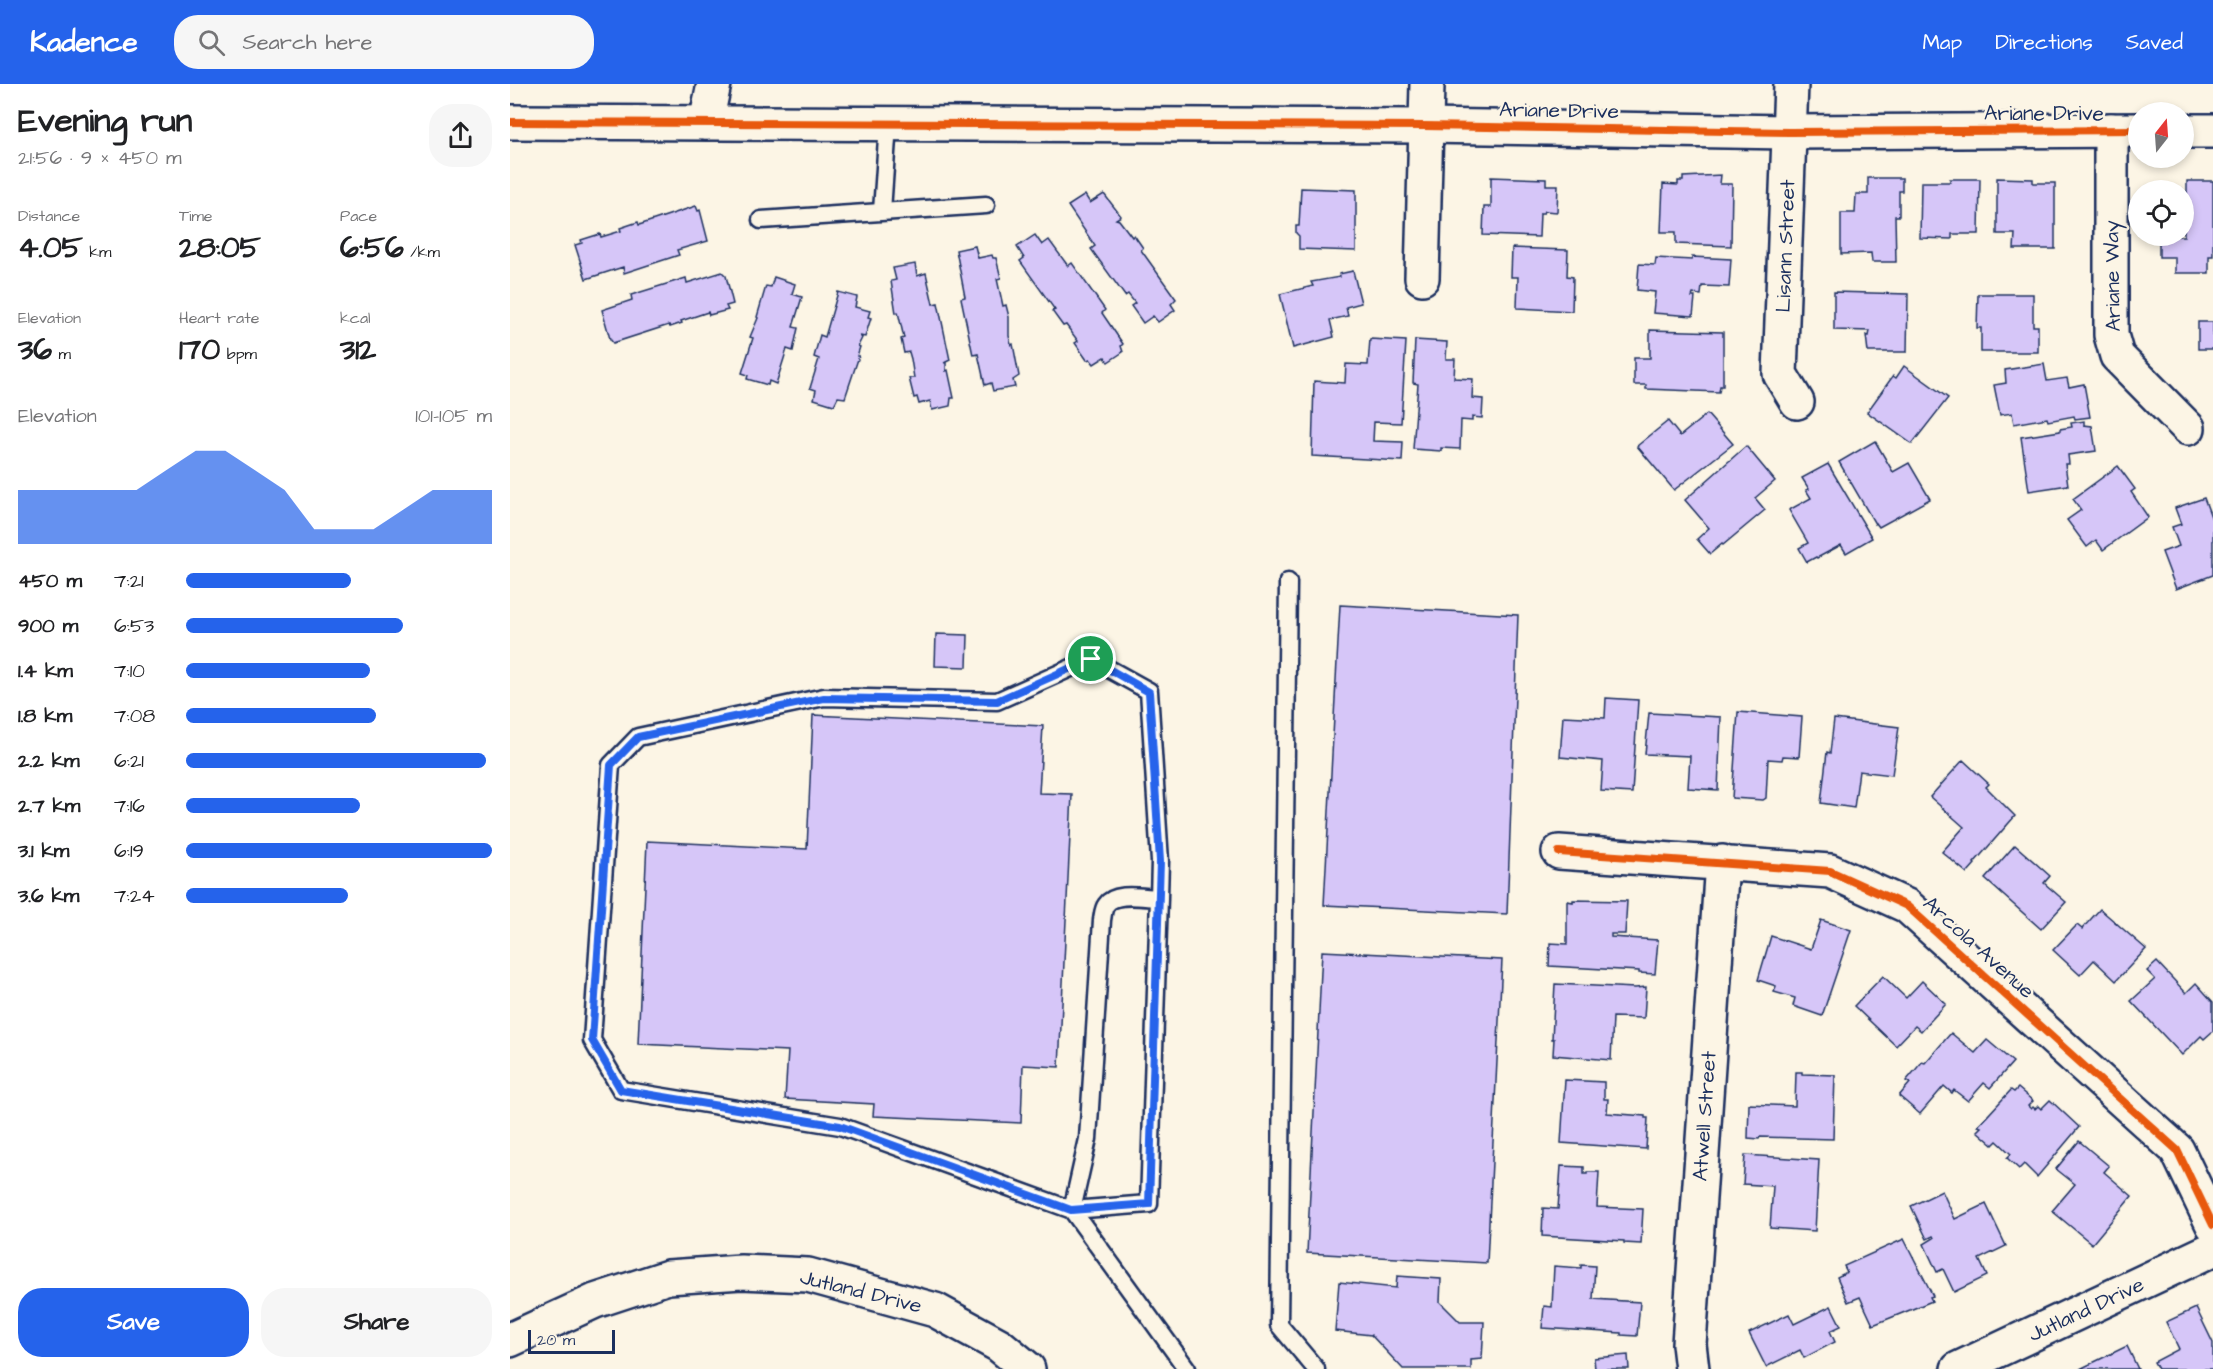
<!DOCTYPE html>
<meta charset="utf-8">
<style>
body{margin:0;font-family:"Architects Daughter",sans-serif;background:#f6f6f6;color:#202124;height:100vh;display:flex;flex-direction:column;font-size:22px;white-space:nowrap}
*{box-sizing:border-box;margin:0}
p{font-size:20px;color:#757577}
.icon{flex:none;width:33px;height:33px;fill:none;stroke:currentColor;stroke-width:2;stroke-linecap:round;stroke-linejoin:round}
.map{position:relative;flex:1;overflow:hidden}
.drawer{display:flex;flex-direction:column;background:#fff;width:510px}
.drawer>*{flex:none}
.needle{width:39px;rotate:17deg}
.buttons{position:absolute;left:1618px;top:18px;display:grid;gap:12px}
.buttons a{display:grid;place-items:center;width:66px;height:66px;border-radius:50%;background:#fff;box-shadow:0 3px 9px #0003;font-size:30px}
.scale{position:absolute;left:18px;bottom:15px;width:87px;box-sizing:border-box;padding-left:6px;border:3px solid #1b2f5e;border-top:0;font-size:16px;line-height:21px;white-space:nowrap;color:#1b2f5e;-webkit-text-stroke:4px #fcf5e5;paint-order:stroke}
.pin{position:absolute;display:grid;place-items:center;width:51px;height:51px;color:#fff;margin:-26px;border:3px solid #fff;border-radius:50%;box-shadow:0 2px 6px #0007}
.round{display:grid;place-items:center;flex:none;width:63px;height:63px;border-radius:24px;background:#f6f6f6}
.summary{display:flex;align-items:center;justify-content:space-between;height:102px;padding:0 18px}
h1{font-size:33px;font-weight:700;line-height:45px}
.stats{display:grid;grid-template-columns:repeat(3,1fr);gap:9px;height:102px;padding:6px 18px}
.stats div{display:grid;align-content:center}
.stats b{font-size:30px;font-weight:700}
.stats small{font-size:16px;font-weight:400}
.stats p{font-size:16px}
.chart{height:168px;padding:12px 18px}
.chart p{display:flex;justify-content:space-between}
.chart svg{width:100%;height:108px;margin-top:6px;fill:#2563eb;opacity:.7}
.primary-button{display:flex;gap:12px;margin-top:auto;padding:12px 18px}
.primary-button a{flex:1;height:69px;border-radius:24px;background:#2563eb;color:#fff;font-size:24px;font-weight:700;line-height:69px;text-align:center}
.primary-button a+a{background:#f6f6f6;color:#202124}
ul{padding:0 18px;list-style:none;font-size:20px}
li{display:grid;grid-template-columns:96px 72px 1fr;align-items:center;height:45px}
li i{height:15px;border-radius:8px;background:#2563eb}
header{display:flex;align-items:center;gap:36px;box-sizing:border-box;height:84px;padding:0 30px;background:#2563eb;color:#fff}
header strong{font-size:28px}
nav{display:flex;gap:33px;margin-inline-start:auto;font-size:21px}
.search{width:420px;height:54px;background:#f6f6f6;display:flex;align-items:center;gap:15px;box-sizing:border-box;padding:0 21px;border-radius:24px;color:#757577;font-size:22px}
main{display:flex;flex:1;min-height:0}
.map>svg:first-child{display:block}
.building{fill:#d6c6f8;stroke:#1b2f5e;stroke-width:1.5}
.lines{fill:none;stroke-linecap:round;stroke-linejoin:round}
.service-casing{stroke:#1b2f5e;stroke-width:21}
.minor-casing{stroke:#1b2f5e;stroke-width:38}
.tertiary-casing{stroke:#1b2f5e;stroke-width:38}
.service{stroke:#fcf5e5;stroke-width:16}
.minor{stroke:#fcf5e5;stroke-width:33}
.tertiary{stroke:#fcf5e5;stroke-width:33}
.cycleway-casing{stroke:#fcf5e5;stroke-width:11}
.cycleway{stroke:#e8590c;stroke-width:8}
.route-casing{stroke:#fff;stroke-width:12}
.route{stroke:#2563eb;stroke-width:8}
.labels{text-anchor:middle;stroke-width:5;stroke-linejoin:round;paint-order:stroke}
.street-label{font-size:21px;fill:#1b2f5e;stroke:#fcf5e5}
</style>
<header>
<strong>Kadence</strong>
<div class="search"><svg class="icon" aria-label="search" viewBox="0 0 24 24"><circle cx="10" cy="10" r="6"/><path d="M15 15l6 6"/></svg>Search here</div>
<nav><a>Map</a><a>Directions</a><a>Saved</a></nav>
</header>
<main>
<section class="drawer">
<div class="summary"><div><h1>Evening run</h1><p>21:56 · 9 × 450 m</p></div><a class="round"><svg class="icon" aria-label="share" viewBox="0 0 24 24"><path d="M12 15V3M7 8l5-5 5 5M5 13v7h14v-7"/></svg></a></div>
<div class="stats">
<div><p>Distance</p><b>4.05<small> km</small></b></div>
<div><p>Time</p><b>28:05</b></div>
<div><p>Pace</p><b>6:56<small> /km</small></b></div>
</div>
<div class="stats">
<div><p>Elevation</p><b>36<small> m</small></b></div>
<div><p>Heart rate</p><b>170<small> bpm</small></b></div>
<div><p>kcal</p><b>312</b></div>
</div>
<div class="chart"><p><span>Elevation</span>101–105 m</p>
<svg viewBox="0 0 160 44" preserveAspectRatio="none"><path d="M0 44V22L10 22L20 22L30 22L40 22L50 14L60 6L70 6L80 14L90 22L100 38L110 38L120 38L130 30L140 22L150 22L160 22V44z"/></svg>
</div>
<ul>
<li><b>450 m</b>7:21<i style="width:54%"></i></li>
<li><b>900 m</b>6:53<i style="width:71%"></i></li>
<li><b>1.4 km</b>7:10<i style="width:60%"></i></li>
<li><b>1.8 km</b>7:08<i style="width:62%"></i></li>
<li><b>2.2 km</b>6:21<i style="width:98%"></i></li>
<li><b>2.7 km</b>7:16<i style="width:57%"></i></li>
<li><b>3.1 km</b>6:19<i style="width:100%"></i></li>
<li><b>3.6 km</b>7:24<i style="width:53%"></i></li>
</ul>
<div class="primary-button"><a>Save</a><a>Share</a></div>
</section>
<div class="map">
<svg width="1703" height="1285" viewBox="0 0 1703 1285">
<rect width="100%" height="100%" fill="#fcf5e5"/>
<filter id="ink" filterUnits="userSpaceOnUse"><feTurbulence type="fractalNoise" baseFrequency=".0167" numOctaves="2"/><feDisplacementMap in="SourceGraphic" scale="12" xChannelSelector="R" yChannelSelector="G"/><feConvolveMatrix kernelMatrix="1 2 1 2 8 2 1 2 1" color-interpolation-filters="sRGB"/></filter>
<g filter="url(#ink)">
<g class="building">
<polygon points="1211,91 1210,100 1222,100 1221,162 1166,160 1166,148 1151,148 1153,100 1168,101 1168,97 1173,97 1173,93"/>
<polygon points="981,93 1036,95 1036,101 1048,101 1047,128 1035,127 1034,129 1030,129 1029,153 973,151 974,123 981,123"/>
<polygon points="1358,94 1392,94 1392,107 1389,107 1389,132 1385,132 1386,178 1362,178 1361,169 1331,170 1331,129 1345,129 1346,110 1358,110"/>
<polygon points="1487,94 1523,95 1523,99 1545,99 1545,165 1504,165 1505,150 1487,150"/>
<polygon points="1440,95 1470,95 1469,150 1442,150 1442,155 1410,154 1411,98 1440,98"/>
<polygon points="1677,97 1703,97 1703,172 1699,172 1699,189 1665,189 1665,173 1649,173 1649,152 1674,152 1674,113 1677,113"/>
<polygon points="791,104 846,106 846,167 789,165 789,152 786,149 786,142 789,142"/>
<polygon points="594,110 611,132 606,135 609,136 622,153 624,151 633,164 631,166 666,215 661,220 665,226 648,238 643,232 633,239 621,222 625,219 618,210 615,212 581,165 585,162 558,122 575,111 580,119"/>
<polygon points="186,122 188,127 190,126 198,157 167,166 169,171 114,189 113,183 76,195 65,161 72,159 71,156 90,150 91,153 111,147 110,144 128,138 129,141"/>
<polygon points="525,151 532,161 539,156 558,182 562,179 595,226 592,229 613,260 611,262 613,268 598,278 595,273 584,280 580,275 577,276 565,259 568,257 556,241 553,242 542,227 545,226 510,177 514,174 507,163"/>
<polygon points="465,162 468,174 482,171 483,174 486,174 491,194 487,195 493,222 496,221 499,233 499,252 501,261 503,260 509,292 503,296 505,303 483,307 481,299 475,301 468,270 463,271 451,214 455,213 446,166"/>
<polygon points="1002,164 1058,166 1057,192 1063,193 1062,227 1007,224 1008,193 1001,193"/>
<polygon points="1182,173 1221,175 1219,203 1192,202 1191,211 1183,210 1182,213 1185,213 1183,232 1143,229 1145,208 1127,206 1129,180 1145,181 1146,174 1182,176"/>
<polygon points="405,180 407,192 416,189 423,220 428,219 440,276 434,279 436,278 436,287 438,286 444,314 441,314 440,322 422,326 420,317 409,320 407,313 404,314 399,294 404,294 401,275 399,268 394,269 391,255 394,254 388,228 386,229 381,197 386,196 383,184"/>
<polygon points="843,187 851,219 836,223 838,232 820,236 824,253 783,264 770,210 803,202 801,198 830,193 829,190"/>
<polygon points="212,188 216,192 223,220 216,222 218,226 199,231 198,228 171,237 172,239 160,243 159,241 103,259 100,255 92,226 122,216 121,211 176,194 177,199"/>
<polygon points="264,193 285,200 282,210 292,213 283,243 288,244 283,267 277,265 266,300 259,297 258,301 237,295 238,291 232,289 243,254 240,253 248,234 247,233 256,202 261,203"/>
<polygon points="328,208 347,213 345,223 360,227 358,233 361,234 355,253 350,252 352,254 348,262 350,263 347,272 349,272 335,314 328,313 324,321 304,315 306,306 300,304 309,275 304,273 310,251 315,253"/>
<polygon points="1324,208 1398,210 1397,268 1358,268 1356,251 1359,252 1360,247 1324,246"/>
<polygon points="1468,210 1523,210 1523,242 1528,242 1528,268 1471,268 1471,244 1467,244"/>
<rect x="1688" y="238" width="15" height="27"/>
<polygon points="1140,246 1213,248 1213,302 1210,302 1209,308 1136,305 1136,301 1124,301 1124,274 1140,274"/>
<polygon points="860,255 896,257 891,339 864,338 863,357 893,358 892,377 802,372 804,297 835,299 836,280 858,281"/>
<polygon points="905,256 937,258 936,275 945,275 944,294 963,295 962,314 973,315 972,334 962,333 962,337 951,336 950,365 931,364 931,367 903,365 908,300 903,299"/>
<polygon points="1534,280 1537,297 1557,294 1559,303 1574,300 1580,333 1565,335 1564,332 1538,337 1537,334 1504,340 1502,329 1490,331 1484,301 1496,299 1495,286"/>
<polygon points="1394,282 1438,314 1402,360 1357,328 1383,292 1386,294"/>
<polygon points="1197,330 1223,360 1164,406 1127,362 1158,337 1170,352"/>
<polygon points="1574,337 1574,341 1582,342 1586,367 1558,371 1559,380 1555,380 1558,401 1519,407 1511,353 1550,347 1550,345 1562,343 1561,339"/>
<polygon points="1365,357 1383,388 1399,379 1420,415 1369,443 1366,439 1365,440 1329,378"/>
<polygon points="1236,362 1265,397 1245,414 1255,426 1213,461 1212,460 1200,470 1187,455 1199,444 1175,416"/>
<polygon points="1318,380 1362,454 1336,469 1331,461 1307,474 1306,473 1297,478 1289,464 1298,459 1279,426 1301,414 1296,406 1299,405 1292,394"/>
<polygon points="1608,382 1625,405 1621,408 1638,433 1593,466 1586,456 1577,463 1557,436 1571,426 1563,415"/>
<polygon points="1694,414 1703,438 1703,491 1666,505 1652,468 1669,462 1662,443 1671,440 1665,424"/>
<polygon points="830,521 1008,531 997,830 814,821"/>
<polygon points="426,550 458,551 457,583 425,582"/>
<polygon points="1096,614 1128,616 1122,709 1091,707 1093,677 1050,673 1053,632 1095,634"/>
<polygon points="1228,628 1292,633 1289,673 1273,672 1272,676 1258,675 1256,714 1253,716 1222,714"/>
<polygon points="1139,629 1211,633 1208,706 1178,704 1180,672 1135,670"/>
<polygon points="303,631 533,642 529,709 562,710 549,983 513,981 511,1039 363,1032 364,1020 275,1015 278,967 128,960 137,757 297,765"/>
<polygon points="1324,635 1389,643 1382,691 1349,687 1344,724 1311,719 1317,668 1320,669"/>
<polygon points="1453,676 1479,700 1476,703 1505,732 1464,779 1465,780 1457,789 1432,768 1454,743 1420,713"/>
<polygon points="1505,761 1540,792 1534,799 1556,818 1531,845 1475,795"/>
<polygon points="1063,816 1117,817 1115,850 1101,850 1101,853 1148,856 1145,890 1129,889 1129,887 1039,882 1040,859 1057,860 1057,817 1063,818"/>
<polygon points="1590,825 1636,865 1606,897 1584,876 1570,891 1543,866 1567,841 1572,845"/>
<polygon points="1311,836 1341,846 1312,932 1283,922 1285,914 1264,908 1266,902 1248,896 1261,852 1301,865"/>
<polygon points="812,867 992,876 977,1179 797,1169"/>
<polygon points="1647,878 1676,909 1686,899 1703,918 1703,947 1694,955 1691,952 1672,971 1621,917 1645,895 1637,887"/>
<polygon points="1373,892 1396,914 1412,897 1436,920 1411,947 1405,942 1386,962 1344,922"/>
<polygon points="1045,900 1125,904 1136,903 1134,934 1103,933 1101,976 1043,971 1044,955 1042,955"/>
<polygon points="1441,949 1465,969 1477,956 1503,978 1480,1004 1474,999 1458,1017 1444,1006 1442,1009 1434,1002 1410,1030 1389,1012 1400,999 1396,997 1412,978 1415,979"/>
<polygon points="1286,988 1292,988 1292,990 1325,991 1323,1055 1250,1053 1249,1055 1238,1054 1239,1020 1285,1022"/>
<polygon points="1055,996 1094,998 1094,1015 1098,1015 1097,1029 1135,1032 1135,1034 1138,1034 1136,1065 1051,1059"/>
<polygon points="1508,1004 1523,1017 1518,1022 1521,1025 1523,1023 1525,1025 1528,1022 1531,1025 1540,1016 1569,1043 1527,1093 1514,1080 1509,1085 1497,1074 1501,1070 1487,1057 1483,1061 1467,1047 1471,1043 1468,1042 1501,1006 1504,1008"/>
<polygon points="1569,1057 1599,1082 1594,1088 1622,1112 1582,1160 1542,1127 1565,1100 1546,1085"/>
<polygon points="1235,1071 1309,1076 1305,1147 1260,1144 1263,1102 1233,1100"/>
<polygon points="1051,1082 1074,1083 1074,1090 1077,1090 1077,1088 1089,1088 1087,1123 1133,1125 1131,1160 1114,1159 1114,1157 1032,1152 1033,1124 1048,1125"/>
<polygon points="1432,1107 1445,1135 1476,1120 1496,1162 1469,1175 1477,1192 1444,1208 1433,1185 1427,1188 1414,1160 1424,1154 1423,1152 1417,1155 1401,1122"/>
<polygon points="1394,1155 1423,1212 1420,1213 1422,1217 1363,1241 1350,1213 1338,1218 1327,1193 1337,1188 1334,1182"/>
<polygon points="1071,1181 1085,1182 1083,1215 1130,1218 1127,1252 1111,1251 1111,1249 1032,1244 1034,1222 1042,1223 1044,1182 1071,1184"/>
<polygon points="887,1192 931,1195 930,1218 950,1238 974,1238 972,1275 961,1276 961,1285 893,1285 861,1251 825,1247 829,1198 886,1204"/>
<polygon points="1321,1222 1331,1242 1320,1247 1325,1258 1294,1274 1290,1266 1256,1283 1239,1249 1279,1230 1284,1240"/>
<polygon points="1686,1224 1703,1259 1703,1285 1648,1285 1644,1278 1669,1265 1656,1238"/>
<polygon points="1617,1262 1628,1285 1570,1285"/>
<polygon points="1118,1271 1119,1285 1085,1285 1084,1274"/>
</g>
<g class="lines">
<defs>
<g id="service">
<polyline points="372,127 378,40"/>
<polyline points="251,136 476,121"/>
<polyline points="778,498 769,1241 806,1285"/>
<path d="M649,814C635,814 605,807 596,821C593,825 593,831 592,836L578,1055L562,1126L639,1120L649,814L650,777L639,607L581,575L487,617L314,613L128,653L101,681L82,956L111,1006L330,1042L562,1126L677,1285"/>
</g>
<g id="minor">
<polyline points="1281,0 1270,290 1287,318"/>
<polyline points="196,39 204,0"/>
<polyline points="1601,46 1601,251 1607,272 1678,344"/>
<polyline points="912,194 917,0"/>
<polyline points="1049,768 1320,787 1397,822 1667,1066 1703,1141"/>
<polyline points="1182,1285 1179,1260 1212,778"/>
</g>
<g id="tertiary">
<polyline points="0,38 915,42 1279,48 1629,46"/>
<polyline points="1674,47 1703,47"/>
<polyline points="0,1256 85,1217 158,1193 231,1188 298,1191 425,1226 489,1261 518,1285"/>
<polyline points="1448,1285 1703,1165"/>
</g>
</defs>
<use href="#service" class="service-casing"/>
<use href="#minor" class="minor-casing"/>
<use href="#tertiary" class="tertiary-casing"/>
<use href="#service" class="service"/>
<use href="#minor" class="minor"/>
<use href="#tertiary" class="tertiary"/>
<defs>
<g id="cycleway">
<polyline points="0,38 915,42 1279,48 1629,46"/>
<polyline points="1049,768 1320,787 1397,822 1667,1066 1703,1141"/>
</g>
</defs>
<use href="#cycleway" class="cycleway-casing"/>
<use href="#cycleway" class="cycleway"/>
</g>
</g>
<g class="lines" filter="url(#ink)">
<defs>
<polygon id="route" points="581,575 639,608 650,777 639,1120 561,1126 330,1042 111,1006 82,956 101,681 128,653 314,614 487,617"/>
</defs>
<use href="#route" class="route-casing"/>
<use href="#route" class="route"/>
</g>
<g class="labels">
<g class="street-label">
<text transform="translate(1049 26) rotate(1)" y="7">Ariane Drive</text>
<text x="1534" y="36">Ariane Drive</text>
<text transform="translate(1275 162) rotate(-88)" y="7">Lisann Street</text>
<text transform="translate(1602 192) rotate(-91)" y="7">Ariane Way</text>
<text transform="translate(1469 863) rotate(42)" y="7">Arcola Avenue</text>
<text transform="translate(1194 1032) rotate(-86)" y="7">Atwell Street</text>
<text transform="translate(351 1207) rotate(14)" y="7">Jutland Drive</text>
<text transform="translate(1576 1225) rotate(-25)" y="7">Jutland Drive</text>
</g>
</g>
</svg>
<div class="buttons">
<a><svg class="needle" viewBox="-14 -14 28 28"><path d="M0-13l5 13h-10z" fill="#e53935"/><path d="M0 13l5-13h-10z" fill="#757577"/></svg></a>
<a><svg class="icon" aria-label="locate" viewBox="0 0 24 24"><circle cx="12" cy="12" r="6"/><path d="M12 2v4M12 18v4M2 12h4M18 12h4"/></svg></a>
</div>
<div class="scale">20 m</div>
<div class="pin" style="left:581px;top:575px;background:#1e9e55"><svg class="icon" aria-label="arrive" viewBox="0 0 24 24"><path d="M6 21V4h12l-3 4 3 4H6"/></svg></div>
</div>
</main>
